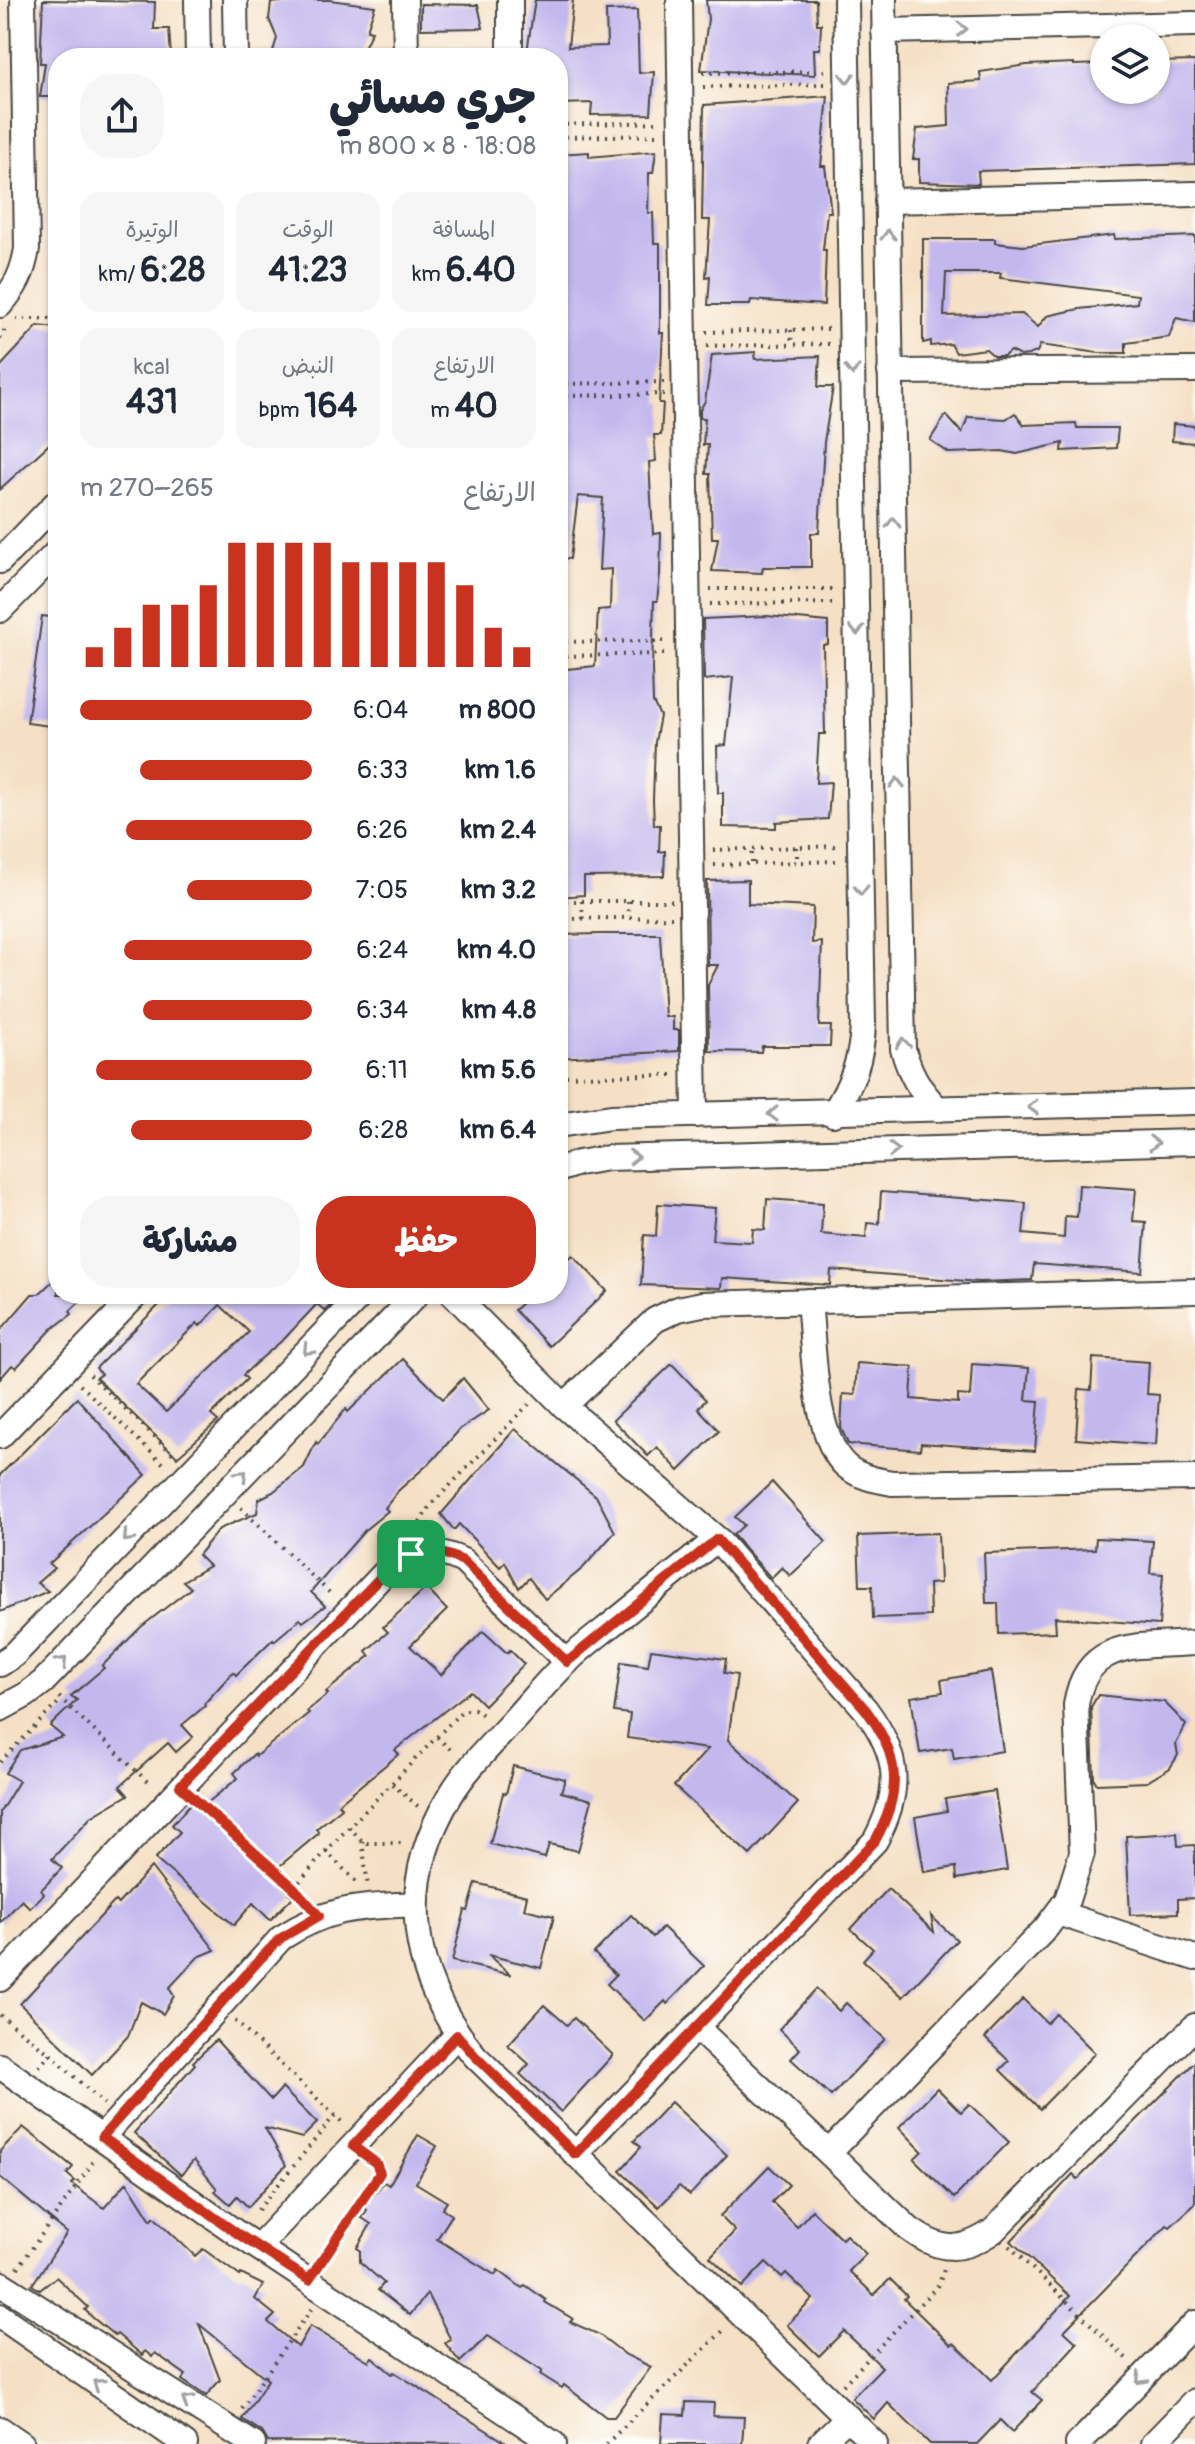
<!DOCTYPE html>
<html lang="ar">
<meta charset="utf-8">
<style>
body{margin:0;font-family:Pangolin,"Playpen Sans Arabic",sans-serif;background:#f6f6f7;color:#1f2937;direction:rtl;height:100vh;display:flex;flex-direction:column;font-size:30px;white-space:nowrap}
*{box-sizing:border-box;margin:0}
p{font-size:26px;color:#747a83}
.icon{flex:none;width:44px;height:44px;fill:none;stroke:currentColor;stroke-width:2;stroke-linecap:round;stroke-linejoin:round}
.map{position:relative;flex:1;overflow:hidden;direction:ltr}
.sheet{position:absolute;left:48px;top:48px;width:520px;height:1256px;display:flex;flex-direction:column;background:#fff;border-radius:32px;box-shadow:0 2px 6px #0004;direction:rtl}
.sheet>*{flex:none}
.buttons{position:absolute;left:1090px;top:24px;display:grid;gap:16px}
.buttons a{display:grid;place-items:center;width:80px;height:80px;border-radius:50%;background:#fff;box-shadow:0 2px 6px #0004;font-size:40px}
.pin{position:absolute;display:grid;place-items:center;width:68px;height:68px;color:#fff;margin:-34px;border-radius:16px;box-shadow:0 4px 12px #0006}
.round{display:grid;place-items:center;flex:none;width:84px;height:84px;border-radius:32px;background:#f6f6f7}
.overview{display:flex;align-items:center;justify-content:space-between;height:136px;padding:0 32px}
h1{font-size:44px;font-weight:800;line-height:60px}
.stats{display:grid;grid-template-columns:repeat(3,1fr);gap:12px;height:136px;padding:8px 32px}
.stats div{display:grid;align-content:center;border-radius:20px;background:#f6f6f7;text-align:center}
.stats b{font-size:34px;font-weight:800}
.stats small{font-size:22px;font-weight:400}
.stats p{font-size:22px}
.chart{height:224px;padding:16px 32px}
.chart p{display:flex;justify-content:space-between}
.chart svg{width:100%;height:144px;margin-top:8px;stroke:#c8321e;stroke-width:6}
.primary-button{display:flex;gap:16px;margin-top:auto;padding:16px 32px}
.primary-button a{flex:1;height:92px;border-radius:32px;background:#c8321e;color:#fff;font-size:32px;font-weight:800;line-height:92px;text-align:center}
.primary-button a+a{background:#f6f6f7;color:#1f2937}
ul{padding:0 32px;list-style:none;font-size:26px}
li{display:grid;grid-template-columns:128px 96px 1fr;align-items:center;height:60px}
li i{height:20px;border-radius:10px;background:#c8321e}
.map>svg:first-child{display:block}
.building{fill:#c3b8ee;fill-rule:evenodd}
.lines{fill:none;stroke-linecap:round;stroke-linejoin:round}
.minor-casing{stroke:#494642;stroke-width:28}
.path{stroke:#494642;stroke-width:4;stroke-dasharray:2 6;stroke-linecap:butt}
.minor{stroke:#fff;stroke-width:24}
.oneway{stroke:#a0a0a0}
.route-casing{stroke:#fff;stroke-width:16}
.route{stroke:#c8321e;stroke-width:10}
</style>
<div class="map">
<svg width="1195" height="2444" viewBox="0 0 1195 2444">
<rect width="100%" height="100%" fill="#fdfcf7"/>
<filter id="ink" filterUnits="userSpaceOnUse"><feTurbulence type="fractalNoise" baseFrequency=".0125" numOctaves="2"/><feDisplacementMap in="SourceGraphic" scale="16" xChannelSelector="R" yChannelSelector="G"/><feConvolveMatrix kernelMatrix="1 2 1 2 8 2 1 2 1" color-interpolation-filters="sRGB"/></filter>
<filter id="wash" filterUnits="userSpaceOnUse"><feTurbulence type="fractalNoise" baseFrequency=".006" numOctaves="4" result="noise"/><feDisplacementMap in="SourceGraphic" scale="32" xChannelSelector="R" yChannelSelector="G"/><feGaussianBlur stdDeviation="1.8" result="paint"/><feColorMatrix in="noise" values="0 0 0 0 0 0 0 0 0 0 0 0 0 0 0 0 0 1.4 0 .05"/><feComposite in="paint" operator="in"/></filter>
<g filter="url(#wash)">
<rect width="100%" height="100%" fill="#f5e0c5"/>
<g id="blocks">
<g class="building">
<polygon points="43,0 155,2 154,29 169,29 171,57 58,58 58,97 40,97 45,63 40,63"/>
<polygon points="298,0 330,0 375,6 367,30 372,31 359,58 271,58 277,38 269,19 271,3"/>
<polygon points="535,0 573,0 568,47 607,46 606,11 637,10 639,73 654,72 651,114 591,115 592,103 558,104 558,58 526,58"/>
<polygon points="706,0 816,0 817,24 821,24 820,49 814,49 815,75 701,70 708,19"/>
<polygon points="421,4 478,5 483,28 421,29"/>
<polygon points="1195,61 1195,164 978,171 979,184 919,182 919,159 913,159 917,129 949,126 948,83 981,81 980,72 1027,65 1074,63 1074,65 1104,64 1104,90 1156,90 1156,62"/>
<polygon points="828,96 821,166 825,166 831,212 827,212 823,250 826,250 824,305 751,300 750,305 708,305 710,276 706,277 710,220 702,220 704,105"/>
<polygon points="656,151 653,173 649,173 648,213 653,213 654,243 660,243 660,333 663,333 659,403 663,403 661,435 654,435 656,461 649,462 653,534 661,533 660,574 657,601 654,601 652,669 653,702 660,716 655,742 653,800 654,825 660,825 659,852 665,851 664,876 584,877 584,895 558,897 558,670 595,666 598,610 610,609 611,569 599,570 603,498 578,496 570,559 558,558 558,154 589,152 589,157"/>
<path d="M1114,235L1115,239L1195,236V322L1176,318L1169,337L1126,343V353H1099L1040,345L1037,352L1028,355L1020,356L1010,351L1004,356H994L986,349L956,353L951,344L931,346V341L923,343V239H995V243L1023,246ZM946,273H1001L1000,278L1138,295L1137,303L1079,309L1047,316L1038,327L1022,314L944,316Z"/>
<polygon points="38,326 58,328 58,436 0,489 0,367"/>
<polygon points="756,352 755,359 820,356 818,387 833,387 824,442 819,533 811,533 811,567 763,567 762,573 712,571 718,538 712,538 710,474 706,474 708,445 703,445 705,418 700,418 700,410 705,401 712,355"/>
<polygon points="1015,413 1024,425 1076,423 1077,428 1118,428 1116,448 1062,451 1063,443 1017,454 1002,451 949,453 930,440 946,415 962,433 968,417 1006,419"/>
<polygon points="1173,424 1195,426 1195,443 1172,441"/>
<polygon points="42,616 58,618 58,727 27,723"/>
<polygon points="767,616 828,622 828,644 823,645 825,734 819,734 816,783 831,782 828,819 776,822 776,828 723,827 723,793 718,793 717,746 726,745 733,677 704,680 703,619"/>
<polygon points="748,880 748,904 813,907 812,943 822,942 819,1026 831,1026 830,1046 762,1046 761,1052 709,1051 708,985 718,965 708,965 707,881"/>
<polygon points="601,934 660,934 665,1017 673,1017 673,1030 679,1030 679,1051 558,1058 558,935"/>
<polygon points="1079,1185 1136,1189 1133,1221 1146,1222 1142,1272 1034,1264 1032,1280 979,1282 831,1270 830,1285 722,1278 721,1288 641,1285 644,1235 656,1236 658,1204 715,1208 712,1240 752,1242 753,1229 765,1230 767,1199 823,1203 821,1234 866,1238 867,1223 879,1224 881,1192 1026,1203 1023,1234 1064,1238 1065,1216 1077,1217"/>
<polygon points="573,1255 607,1291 549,1346 514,1310 532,1294 558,1294 558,1268"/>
<polygon points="58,1276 58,1294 88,1294 70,1311 72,1314 52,1329 16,1368 12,1365 0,1379 0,1331 32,1294 39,1294"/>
<path d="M170,1294H341L325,1311L317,1304L285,1338L257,1362L243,1375L247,1379L211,1415L218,1421L177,1457L96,1378L101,1374L96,1368ZM220,1305L249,1332L166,1412L136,1384L197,1323L200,1326Z"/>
<polygon points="1093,1358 1149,1362 1147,1394 1159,1395 1156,1445 1076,1439 1079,1389 1091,1390"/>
<polygon points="403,1359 443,1399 463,1378 489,1410 460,1429 434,1459 399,1490 385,1508 388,1511 366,1529 311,1592 325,1606 303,1622 300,1619 274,1641 273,1639 236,1675 233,1672 204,1704 205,1706 182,1725 193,1737 176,1752 168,1743 120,1786 128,1795 91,1817 52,1859 62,1868 41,1890 44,1894 30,1908 22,1900 0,1923 0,1812 19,1781 5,1773 20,1750 63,1737 50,1726 77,1700 71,1696 104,1668 102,1666 141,1627 191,1588 183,1581 209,1566 198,1555 219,1529 257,1513 259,1499 273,1492 304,1467 316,1442 318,1444 346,1409 348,1412"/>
<polygon points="857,1363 913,1367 911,1399 958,1403 958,1395 970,1396 972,1364 1029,1368 1026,1400 1039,1401 1035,1451 921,1443 920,1450 848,1444 841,1428 843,1394 855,1395"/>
<polygon points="672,1364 706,1400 698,1408 719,1431 679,1471 657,1447 648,1456 613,1420"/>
<polygon points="77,1398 146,1475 49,1564 54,1568 37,1583 48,1591 0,1612 0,1475"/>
<polygon points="515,1429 596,1496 615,1532 583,1568 545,1599 529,1578 519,1588 505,1562 500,1567 459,1524 454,1530 441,1514"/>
<polygon points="772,1482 826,1542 790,1576 782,1567 771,1578 733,1535 744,1525 735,1517"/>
<polygon points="938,1533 940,1583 929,1584 930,1616 873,1618 872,1586 860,1586 858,1536"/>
<polygon points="1096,1538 1153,1541 1150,1573 1163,1574 1159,1625 1055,1617 1056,1632 999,1634 998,1603 986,1603 984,1553 1095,1549"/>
<polygon points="426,1588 447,1610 410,1646 441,1675 483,1631 507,1653 510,1650 524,1664 484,1705 470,1691 395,1750 399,1754 338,1804 342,1808 316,1829 319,1833 270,1874 293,1897 270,1920 253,1903 234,1925 155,1859 180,1832 172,1825 193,1801 201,1808 238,1778 234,1773 254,1754 256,1756 309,1713 307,1711 328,1694 326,1692 370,1656 366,1651 388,1632 383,1627"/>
<polygon points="651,1649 726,1659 724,1673 737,1675 728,1740 798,1803 750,1855 674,1786 708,1749 627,1738 630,1714 614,1712 621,1662 648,1666"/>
<polygon points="991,1671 1003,1751 954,1759 952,1748 920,1753 911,1697 943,1692 941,1680"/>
<polygon points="1098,1695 1164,1702 1175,1713 1186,1725 1176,1744 1178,1755 1170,1768 1147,1782 1097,1784 1094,1779 1091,1707"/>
<polygon points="513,1766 565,1779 561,1792 592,1800 578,1851 549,1844 545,1858 490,1844 503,1793 506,1794"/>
<polygon points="995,1791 1007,1870 957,1879 956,1867 924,1872 915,1817 947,1811 945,1799"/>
<polygon points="1177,1833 1178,1846 1195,1845 1195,1898 1178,1899 1178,1913 1130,1915 1126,1836"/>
<polygon points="151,1867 215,1950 198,1957 169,1988 174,1996 163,2014 141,2002 128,2036 92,2075 20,2004 115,1901 118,1904"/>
<polygon points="476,1883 527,1896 524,1909 554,1916 541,1968 488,1955 511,1975 452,1961 465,1910 468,1911"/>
<polygon points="888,1889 934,1932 931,1916 957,1940 903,1997 863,1960 873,1949 851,1929"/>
<polygon points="631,1915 653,1937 663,1927 704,1966 667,2004 665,2001 645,2021 607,1984 616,1975 594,1953"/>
<polygon points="816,1989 839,2011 846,2003 885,2039 831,2096 791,2059 800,2049 779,2029"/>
<polygon points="1023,1999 1047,2023 1056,2014 1095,2053 1040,2109 1000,2070 1009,2061 985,2038"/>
<polygon points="544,2005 567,2025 574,2018 613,2055 561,2112 520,2074 529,2064 508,2045"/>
<polygon points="216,2040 271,2100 282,2088 317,2123 302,2138 265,2128 286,2165 248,2207 237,2196 230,2204 215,2191 217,2189 194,2160 181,2175 134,2133 195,2064 193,2062"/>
<polygon points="1195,2062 1195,2204 1170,2227 1167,2225 1064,2331 1077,2343 1032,2392 1042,2400 1012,2432 1000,2420 977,2444 930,2444 888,2403 874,2419 852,2398 882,2367 844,2331 819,2356 787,2325 813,2299 786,2273 782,2277 766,2262 742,2287 710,2257 735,2231 720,2216 769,2166 789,2185 772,2202 797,2227 812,2210 842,2239 846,2235 866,2254 849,2271 874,2295 890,2279 907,2296 904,2299 951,2345 954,2343 992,2380 1070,2296 1011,2241 1073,2174 1078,2179"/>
<polygon points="937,2088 961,2112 969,2104 1009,2142 954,2198 914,2159 922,2151 899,2127"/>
<polygon points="671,2102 727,2155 690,2195 679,2186 659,2207 620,2171 641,2147 634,2141"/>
<polygon points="23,2127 73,2167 67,2174 75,2181 72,2184 104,2208 127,2182 151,2220 154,2217 195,2256 203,2249 240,2276 241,2274 263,2285 255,2299 275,2315 268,2322 298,2347 310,2326 369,2361 372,2357 392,2374 394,2372 508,2444 268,2442 262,2432 242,2419 268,2380 199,2324 220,2380 206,2396 182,2380 186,2375 155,2353 152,2357 145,2351 142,2355 117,2334 115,2336 92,2317 85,2310 88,2307 56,2277 40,2290 32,2285 67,2233 0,2177 0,2151"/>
<polygon points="418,2135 437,2146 416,2183 447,2202 442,2209 452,2215 437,2239 495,2275 498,2270 522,2288 525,2285 546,2300 545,2302 573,2319 570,2322 600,2335 626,2355 651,2367 614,2417 606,2417 564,2385 562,2388 540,2374 542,2371 488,2336 460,2362 445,2343 451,2340 427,2294 410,2315 378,2290 384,2283 360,2262 360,2250 357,2248 371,2224 362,2218 367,2210 364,2207 384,2182 389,2185"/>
<polygon points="686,2402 714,2403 713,2416 744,2417 742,2444 661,2444 663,2414 685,2415"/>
</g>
</g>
</g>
<g filter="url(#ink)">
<use href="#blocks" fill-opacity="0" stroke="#494642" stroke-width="2"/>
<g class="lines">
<defs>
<g id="minor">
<polyline points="197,0 198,58"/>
<polyline points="235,0 236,58"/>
<polyline points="405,0 406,58"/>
<polyline points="510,0 510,58"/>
<polyline points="679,0 695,1115"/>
<path d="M884,0L903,1049C910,1074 920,1091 938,1109"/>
<polyline points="884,31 1195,24"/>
<polyline points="887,201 1195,194"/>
<path d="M0,305C16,287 23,273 27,249L23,0"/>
<polyline points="890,372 1195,370"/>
<polyline points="0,561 58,501"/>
<polyline points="0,610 58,551"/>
<path d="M833,1114C852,1084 862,1059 863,1024L846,0"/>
<polyline points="558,1125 611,1117 1195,1102"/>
<polyline points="558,1170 578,1163 608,1158 1195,1142"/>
<path d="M453,1294L564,1406L717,1539L866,1710C900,1756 902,1791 875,1841L575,2154"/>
<path d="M809,1301C814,1344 813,1437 846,1466C859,1477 876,1480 892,1483L1195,1478"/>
<polyline points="564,1406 655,1320 678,1309 702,1304 1195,1291"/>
<polyline points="0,1436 137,1294"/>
<path d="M717,1539C684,1566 650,1593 617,1620C600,1634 581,1647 566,1663C547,1681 530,1702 512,1722C491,1745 466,1769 450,1796C396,1886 410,1977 475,2056L875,2444"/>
<polyline points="0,1664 15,1654 362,1294"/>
<polyline points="0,1709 26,1695 43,1682 417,1294"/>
<polyline points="1058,1913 1195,1958"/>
<path d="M0,1979L395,1562C420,1549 438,1549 463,1561L567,1662"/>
<path d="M696,2027L909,2229C940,2252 961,2253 993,2231L1195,2026"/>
<polyline points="0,2066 238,2234 554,2444"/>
<path d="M102,2137L281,1938C330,1906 361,1907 416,1904"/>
<path d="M829,2152L1046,1928L1067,1900L1082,1853L1076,1705C1086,1637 1141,1647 1195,1643"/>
<polyline points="258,2247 457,2035"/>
<polyline points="0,2283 253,2444"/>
<polyline points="0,2316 185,2444"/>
<polyline points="0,2429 22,2444"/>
<polyline points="820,2444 848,2417"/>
<polyline points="1078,2444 1195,2323"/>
<polyline points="1153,2444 1195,2401"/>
</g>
</defs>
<use href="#minor" class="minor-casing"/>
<g class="path">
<polyline points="703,73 826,71"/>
<polyline points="703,87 826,84"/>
<polyline points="558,125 660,122"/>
<polyline points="558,137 660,135"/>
<polyline points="16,319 58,319"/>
<polyline points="791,330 792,345"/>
<polyline points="706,332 830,329"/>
<polyline points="0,339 6,327"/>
<polyline points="707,346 830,344"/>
<polyline points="558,384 664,382"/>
<polyline points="558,396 664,394"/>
<polyline points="710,589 833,589"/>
<polyline points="710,604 833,603"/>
<polyline points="558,642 668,641"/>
<polyline points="558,656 668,654"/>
<polyline points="797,847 797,862"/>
<polyline points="713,850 837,846"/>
<polyline points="752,863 752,849"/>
<polyline points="714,865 837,861"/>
<polyline points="558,901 672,901"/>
<polyline points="582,901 583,919"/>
<polyline points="628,901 629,917"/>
<polyline points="558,919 672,917"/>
<polyline points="558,1076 672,1075"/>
<polyline points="90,1375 176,1457"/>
<polyline points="80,1385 167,1467"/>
<polyline points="241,1508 333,1596"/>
<polyline points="416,1530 429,1507 530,1403"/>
<polyline points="59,1697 151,1785"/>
<polyline points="437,1737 453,1752"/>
<polyline points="0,1762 60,1701"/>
<polyline points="392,1784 420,1808"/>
<polyline points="197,1801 306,1900"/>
<polyline points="349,1827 362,1841 368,1843 404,1843"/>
<polyline points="362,1841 368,1886"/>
<polyline points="326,1851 358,1884"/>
<polyline points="294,1888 326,1851 462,1711 474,1709 486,1717"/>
<polyline points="0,2015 50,2054 104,2104"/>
<polyline points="235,2021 342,2122"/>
<polyline points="39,2067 50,2054"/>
<polyline points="258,2210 335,2115"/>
<polyline points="1009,2246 1127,2359"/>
<polyline points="321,2262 380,2173 379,2167 372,2160"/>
<polyline points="18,2268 94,2161"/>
<polyline points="843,2385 939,2284 944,2269"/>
<polyline points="242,2409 312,2308"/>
<polyline points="606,2444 725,2329"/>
</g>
<use href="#minor" class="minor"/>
</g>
<defs><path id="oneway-chevron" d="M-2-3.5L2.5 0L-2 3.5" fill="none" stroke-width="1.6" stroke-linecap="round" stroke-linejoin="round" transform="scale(2)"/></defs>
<g class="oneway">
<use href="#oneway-chevron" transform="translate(962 29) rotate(-1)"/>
<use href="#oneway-chevron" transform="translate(847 78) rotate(89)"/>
<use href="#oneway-chevron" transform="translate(888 235) rotate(-91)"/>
<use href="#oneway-chevron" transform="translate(852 370) rotate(89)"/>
<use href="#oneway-chevron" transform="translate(893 523) rotate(-91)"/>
<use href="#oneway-chevron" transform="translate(857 630) rotate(89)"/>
<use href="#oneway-chevron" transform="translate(897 783) rotate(-91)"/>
<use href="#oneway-chevron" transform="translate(861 890) rotate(89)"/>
<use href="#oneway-chevron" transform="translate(903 1043) rotate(-96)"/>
<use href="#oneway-chevron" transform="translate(1033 1107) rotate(178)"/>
<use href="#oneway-chevron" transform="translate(773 1114) rotate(179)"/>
<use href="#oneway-chevron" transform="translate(1154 1143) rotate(-1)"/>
<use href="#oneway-chevron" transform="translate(894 1150) rotate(-2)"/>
<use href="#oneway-chevron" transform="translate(634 1157) rotate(-2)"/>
<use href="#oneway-chevron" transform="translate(308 1350) rotate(134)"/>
<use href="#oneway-chevron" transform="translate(242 1475) rotate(-46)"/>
<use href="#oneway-chevron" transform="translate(128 1537) rotate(134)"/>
<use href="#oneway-chevron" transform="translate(62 1662) rotate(-46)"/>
<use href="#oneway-chevron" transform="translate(1141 2379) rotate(134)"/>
<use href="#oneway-chevron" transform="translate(98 2384) rotate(-145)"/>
<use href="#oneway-chevron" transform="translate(187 2401) rotate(-148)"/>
</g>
</g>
<g class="lines" filter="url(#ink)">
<defs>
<path id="route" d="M717,1539L866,1710C900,1756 903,1791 875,1841L575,2154L475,2056L457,2035L353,2146L376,2163L380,2173L309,2280L238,2234L102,2137L261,1958L281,1938L319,1916L294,1888L180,1786L395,1562C420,1549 438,1549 463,1561L567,1662Z"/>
</defs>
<use href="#route" class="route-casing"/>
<use href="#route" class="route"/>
</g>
</svg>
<div class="buttons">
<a><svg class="icon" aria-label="layers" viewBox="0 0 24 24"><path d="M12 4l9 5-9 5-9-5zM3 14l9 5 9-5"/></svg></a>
</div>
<div class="pin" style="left:411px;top:1554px;background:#1e9e55"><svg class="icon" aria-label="arrive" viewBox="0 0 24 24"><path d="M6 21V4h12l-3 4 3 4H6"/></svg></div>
<section class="sheet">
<div class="overview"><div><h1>جري مسائي</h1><p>18:08 · 8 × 800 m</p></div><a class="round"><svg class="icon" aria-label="share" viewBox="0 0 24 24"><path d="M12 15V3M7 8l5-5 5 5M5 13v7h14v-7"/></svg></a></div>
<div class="stats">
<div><p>المسافة</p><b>6.40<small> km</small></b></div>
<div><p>الوقت</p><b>41:23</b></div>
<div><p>الوتيرة</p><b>6:28<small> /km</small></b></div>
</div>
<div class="stats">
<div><p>الارتفاع</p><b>40<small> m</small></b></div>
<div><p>النبض</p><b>164<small> bpm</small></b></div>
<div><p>kcal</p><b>431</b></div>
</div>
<div class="chart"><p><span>الارتفاع</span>265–270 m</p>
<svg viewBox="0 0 160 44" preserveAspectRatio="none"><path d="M5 44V38M15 44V32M25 44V25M35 44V25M45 44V19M55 44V6M65 44V6M75 44V6M85 44V6M95 44V12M105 44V12M115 44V12M125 44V12M135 44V19M145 44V32M155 44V38"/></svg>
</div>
<ul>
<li><b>800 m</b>6:04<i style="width:100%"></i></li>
<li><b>1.6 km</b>6:33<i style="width:74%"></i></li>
<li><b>2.4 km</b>6:26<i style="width:80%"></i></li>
<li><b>3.2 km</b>7:05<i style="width:54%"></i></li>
<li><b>4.0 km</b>6:24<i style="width:81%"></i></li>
<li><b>4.8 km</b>6:34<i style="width:73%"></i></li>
<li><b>5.6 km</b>6:11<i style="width:93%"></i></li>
<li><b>6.4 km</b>6:28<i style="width:78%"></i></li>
</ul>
<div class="primary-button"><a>حفظ</a><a>مشاركة</a></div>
</section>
</div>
